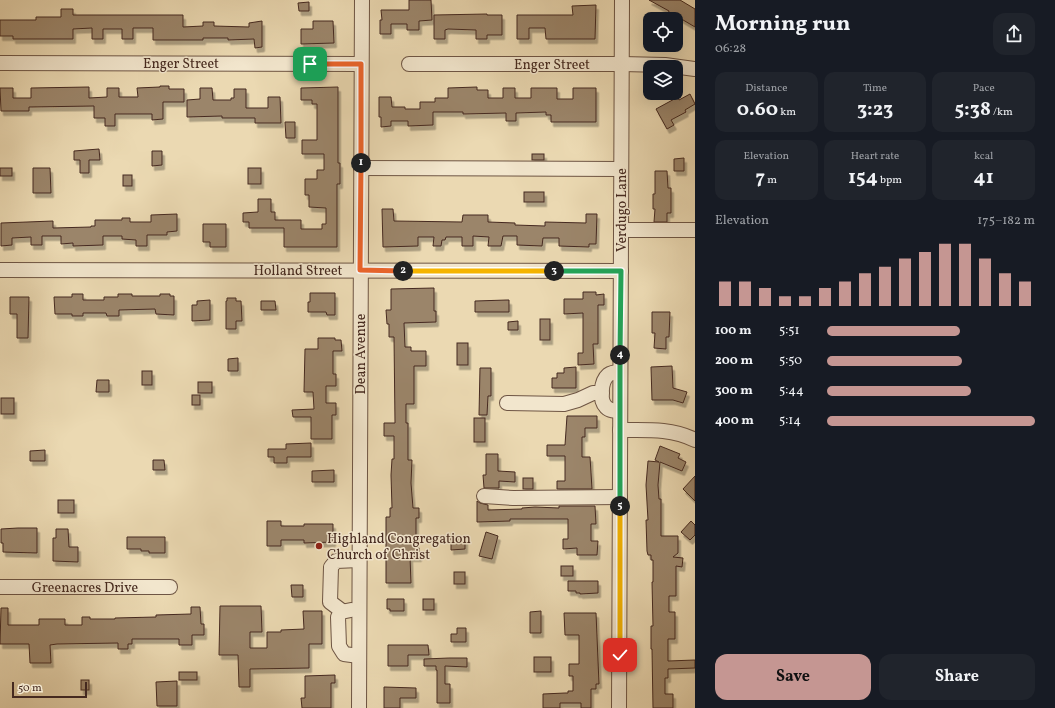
<!DOCTYPE html>
<meta charset="utf-8">
<style>
body{margin:0;font-family:Vollkorn,serif;background:#20242c;color:#f1f3f6;height:100vh;display:flex;flex-direction:column;font-size:15px;white-space:nowrap}
*{box-sizing:border-box;margin:0}
p{font-size:13px;color:#9ea1a6}
.icon{flex:none;width:22px;height:22px;fill:none;stroke:currentColor;stroke-width:2;stroke-linecap:round;stroke-linejoin:round}
.map{position:relative;flex:1;overflow:hidden}
.panel{display:flex;flex-direction:column;background:#171b24;width:360px}
.panel>*{flex:none}
.buttons{position:absolute;left:643px;top:12px;display:grid;gap:8px}
.buttons a{display:grid;place-items:center;width:40px;height:40px;border-radius:8px;background:#171b24;box-shadow:0 4px 16px #0002;font-size:20px}
.scale{position:absolute;left:12px;bottom:10px;width:75px;box-sizing:border-box;padding-left:4px;border:2px solid #45291f;border-top:0;font-size:11px;line-height:14px;white-space:nowrap;color:#45291f;-webkit-text-stroke:3px #f2e6cd;paint-order:stroke}
.pin{position:absolute;display:grid;place-items:center;width:34px;height:34px;color:#fff;margin:-17px;border-radius:8px;box-shadow:0 2px 6px #0006}
.km{position:absolute;width:20px;height:20px;margin:-10px;border-radius:50%;background:#222;color:#fff;font-size:11px;line-height:20px;text-align:center}
.round{display:grid;place-items:center;flex:none;width:42px;height:42px;border-radius:12px;background:#20242c}
.overview{display:flex;align-items:center;justify-content:space-between;height:68px;padding:0 20px}
h1{font-size:22px;font-weight:700;line-height:30px}
.stats{display:grid;grid-template-columns:repeat(3,1fr);gap:6px;height:68px;padding:4px 20px}
.stats div{display:grid;align-content:center;border-radius:10px;background:#20242c;text-align:center}
.stats b{font-size:20px;font-weight:700}
.stats small{font-size:11px;font-weight:400}
.stats p{font-size:11px}
.chart{height:112px;padding:8px 20px}
.chart p{display:flex;justify-content:space-between}
.chart svg{width:100%;height:72px;margin-top:4px;stroke:#c59692;stroke-width:6}
.primary-button{display:flex;gap:8px;margin-top:auto;padding:8px 20px}
.primary-button a{flex:1;height:46px;border-radius:12px;background:#c59692;color:#111;font-size:16px;font-weight:700;line-height:46px;text-align:center}
.primary-button a+a{background:#20242c;color:#f1f3f6}
ul{padding:0 20px;list-style:none;font-size:13px}
li{display:grid;grid-template-columns:64px 48px 1fr;align-items:center;height:30px}
li i{height:10px;border-radius:5px;background:#c59692}
main{display:flex;flex:1;min-height:0}
.map>svg:first-child{display:block}
.building{fill:#9b856b;stroke:#45291f;filter:url(#shadow)}
.lines{fill:none;stroke-linecap:round;stroke-linejoin:round}
.minor-casing{stroke:#6e5544;stroke-width:16}
.minor{stroke:#f2e6cd;stroke-width:14}
.split-1-casing{stroke:#fff;stroke-width:8}
.split-2-casing{stroke:#fff;stroke-width:8}
.split-3-casing{stroke:#fff;stroke-width:8}
.split-4-casing{stroke:#fff;stroke-width:8}
.split-5-casing{stroke:#fff;stroke-width:8}
.split-6-casing{stroke:#fff;stroke-width:8}
.split-1{stroke:#f0652b;stroke-width:5}
.split-2{stroke:#f0652b;stroke-width:5}
.split-3{stroke:#f5b400;stroke-width:5}
.split-4{stroke:#22a559;stroke-width:5}
.split-5{stroke:#22a559;stroke-width:5}
.split-6{stroke:#f5b400;stroke-width:5}
.poi-dot{fill:#8f2418;stroke:#f2e6cd;stroke-width:1.5}
.labels{text-anchor:middle;stroke-width:3;stroke-linejoin:round;paint-order:stroke}
.street-label{font-size:14px;fill:#45291f;stroke:#f2e6cd}
.poi-label{font-size:14px;fill:#45291f;stroke:#f2e6cd;text-anchor:start}
</style>
<main>
<div class="map">
<svg width="695" height="708" viewBox="0 0 695 708">
<defs>
<filter id="shadow"><feDropShadow dx="2.5" dy="4.5" stdDeviation="0" flood-color="#0004"/></filter>
</defs>
<rect width="100%" height="100%" fill="#ebd9b2"/>
<filter id="stains"><feTurbulence type="fractalNoise" baseFrequency=".005" numOctaves="4"/><feColorMatrix values="0 0 0 0 .2 0 0 0 0 .09 0 0 0 0 .02 0 0 0 .5 -.17"/></filter>
<radialGradient id="worn" r=".72"><stop offset=".6" stop-color="#630" stop-opacity="0"/><stop offset="1" stop-color="#630" stop-opacity=".3"/></radialGradient>
<g class="building">
<polygon points="409,0 431,0 432,20 419,21 419,30 407,30 407,24 391,24 391,34 380,34 380,20 382,20 381,10 409,10"/>
<polygon points="649,0 680,0 695,9 695,27 678,17 677,19 668,14 669,11"/>
<polygon points="309,2 309,11 299,11 298,3"/>
<polygon points="596,5 595,39 546,39 545,28 529,28 529,39 517,39 517,15 573,15 572,6"/>
<polygon points="61,9 73,9 73,15 183,15 183,27 203,26 203,22 214,22 214,26 249,27 249,23 262,21 262,47 255,48 254,39 228,40 228,38 203,38 203,40 153,40 153,28 133,28 133,39 122,39 122,29 103,29 103,39 92,39 92,28 73,29 73,39 13,39 13,36 0,36 0,20 36,20 36,17 61,17"/>
<polygon points="487,14 487,15 502,15 502,35 487,35 487,39 476,39 476,30 448,29 445,30 445,39 434,39 434,15"/>
<polygon points="313,21 333,21 334,43 301,44 301,29 313,29"/>
<polygon points="160,86 169,86 169,89 184,89 184,102 163,102 163,119 152,120 152,114 115,114 115,126 105,126 105,118 94,118 94,106 29,107 29,111 1,111 0,88 13,88 13,98 31,98 31,88 89,87 89,98 107,97 107,88 119,88 119,97 138,97 137,88 160,87"/>
<polygon points="338,87 338,163 340,163 340,184 337,184 337,247 284,247 284,228 249,228 249,222 243,222 243,213 258,212 258,199 271,199 271,212 275,212 275,220 301,220 301,229 322,229 322,224 326,224 326,208 309,207 309,195 305,195 305,179 317,179 317,170 324,170 324,154 302,154 302,140 317,140 317,104 312,104 312,100 301,100 301,88"/>
<polygon points="477,87 477,90 488,90 488,98 503,98 503,88 515,88 515,98 531,98 531,88 557,88 557,99 573,99 573,88 596,88 596,122 551,122 551,115 546,115 546,112 516,113 516,121 506,121 506,113 463,114 463,112 433,112 433,125 408,126 408,121 391,121 391,126 381,127 381,117 379,117 379,97 391,97 392,107 405,107 405,109 420,109 420,102 435,102 435,98 448,98 448,88"/>
<polygon points="200,88 212,88 213,100 231,100 231,98 234,98 234,89 246,89 246,108 268,108 268,97 280,97 281,123 255,123 255,118 222,118 222,116 187,117 187,100 200,99"/>
<polygon points="690,94 695,104 685,110 686,112 671,120 674,125 667,129 656,109 678,97 679,100"/>
<polygon points="285,122 295,122 295,138 286,138"/>
<polygon points="99,149 100,160 89,160 89,173 80,173 80,160 74,160 74,151"/>
<polygon points="152,151 162,151 162,165 152,166"/>
<rect x="532" y="154" width="12" height="6"/>
<polygon points="684,158 684,171 674,171 674,159"/>
<rect x="0" y="168" width="12" height="8"/>
<polygon points="33,168 50,168 51,193 33,193"/>
<rect x="248" y="168" width="13" height="16"/>
<polygon points="655,171 667,171 668,188 671,188 671,213 667,213 667,222 654,222 655,209 653,209 653,194 655,194"/>
<rect x="123" y="175" width="9" height="11"/>
<rect x="524" y="192" width="20" height="10"/>
<polygon points="382,209 393,209 394,221 462,222 463,215 488,215 488,222 515,223 515,225 545,226 545,222 586,223 586,214 597,214 596,244 589,244 589,247 559,246 559,238 543,238 542,246 517,245 517,236 503,236 501,246 488,246 489,237 473,236 473,246 462,246 462,237 446,237 445,240 442,240 441,246 433,246 434,237 418,237 418,246 383,247"/>
<polygon points="177,214 177,231 167,232 167,235 147,235 147,246 136,246 136,240 122,239 122,236 103,236 103,245 73,246 73,243 61,244 61,236 42,236 42,245 31,245 31,237 12,238 12,245 1,246 1,223 53,221 53,228 91,227 91,226 95,226 95,220 122,220 122,218 130,218 130,222 151,222 151,215"/>
<polygon points="203,224 226,224 226,247 210,247 210,242 203,242"/>
<polygon points="434,288 434,311 436,311 436,322 404,323 405,347 411,347 411,351 426,351 426,366 414,366 414,404 406,404 406,423 408,423 408,460 412,460 411,483 413,508 419,508 419,518 416,518 416,548 419,548 419,557 410,557 411,583 386,583 386,517 390,517 390,508 392,508 391,475 392,459 394,459 394,436 384,436 384,423 395,423 394,337 389,337 389,324 387,324 386,310 391,310 391,289"/>
<polygon points="583,292 596,292 596,295 604,294 604,305 598,305 598,344 593,344 594,364 578,365 578,353 583,353 583,313 564,314 564,299 583,299"/>
<polygon points="310,293 335,293 335,315 327,315 326,312 308,312 308,302 310,302"/>
<polygon points="72,294 83,294 83,300 104,300 104,297 118,297 118,294 132,294 132,296 160,296 160,294 170,294 170,296 174,296 174,315 156,314 155,309 119,310 119,316 107,316 106,313 83,313 83,316 72,316 72,314 55,314 54,297 72,297"/>
<polygon points="10,297 29,297 28,338 17,338 17,314 10,314"/>
<polygon points="227,298 236,298 236,301 241,301 242,321 236,321 236,329 226,329 226,301 227,301"/>
<polygon points="210,300 210,320 192,321 192,305 197,305 197,301"/>
<polygon points="507,300 509,300 509,312 475,312 475,301"/>
<polygon points="261,301 275,301 276,310 261,310"/>
<polygon points="652,312 670,312 669,337 666,337 666,349 654,348 655,333 652,333"/>
<rect x="540" y="319" width="10" height="21"/>
<polygon points="518,321 518,330 508,330 508,322"/>
<polygon points="318,338 335,338 335,340 341,340 342,351 333,351 333,374 336,374 336,386 326,386 326,403 336,403 336,415 332,415 332,439 311,439 311,417 293,417 292,410 314,409 313,392 304,392 305,349 318,349"/>
<rect x="457" y="343" width="11" height="22"/>
<polygon points="238,358 238,371 228,371 228,359"/>
<polygon points="672,366 673,388 687,392 683,403 673,400 652,400 651,367"/>
<polygon points="576,367 576,388 552,388 552,378 557,378 557,373 564,373 564,368"/>
<polygon points="480,368 491,368 491,396 488,396 487,415 479,415"/>
<rect x="142" y="371" width="10" height="14"/>
<polygon points="97,380 109,380 109,392 96,392"/>
<rect x="198" y="382" width="14" height="11"/>
<rect x="192" y="395" width="8" height="10"/>
<rect x="1" y="398" width="13" height="16"/>
<polygon points="567,416 597,416 597,428 585,428 585,437 582,437 582,457 590,457 592,489 557,489 557,481 565,481 565,456 547,456 547,445 565,445"/>
<rect x="474" y="418" width="11" height="24"/>
<polygon points="311,443 311,457 287,457 287,463 274,463 274,457 268,457 268,449 286,449 286,444"/>
<polygon points="660,446 680,454 678,458 686,462 682,471 660,462 658,485 659,499 661,499 661,536 678,536 678,553 673,557 683,558 682,567 676,566 676,596 669,596 669,612 675,612 675,639 668,639 668,661 695,660 695,668 668,669 668,678 665,678 665,694 673,694 673,708 653,708 652,649 651,649 651,626 653,626 652,582 653,582 653,560 651,560 651,555 648,555 647,551 646,520 648,520 646,485 648,461 659,462 655,460"/>
<polygon points="45,450 45,461 30,461 30,451"/>
<polygon points="486,454 498,454 498,471 515,472 515,482 499,481 499,488 484,488 483,475 486,475"/>
<polygon points="153,460 164,460 165,470 153,470"/>
<polygon points="334,470 334,482 312,482 312,471"/>
<polygon points="695,476 695,501 683,489"/>
<rect x="523" y="478" width="10" height="11"/>
<rect x="58" y="500" width="16" height="13"/>
<polygon points="477,501 480,503 488,505 488,510 522,509 522,508 535,507 559,508 559,506 595,506 596,524 591,524 591,541 598,541 597,555 577,555 577,548 563,549 563,539 568,539 568,519 510,519 510,521 477,522"/>
<polygon points="267,521 281,521 281,526 304,526 304,524 333,524 333,542 304,543 304,540 281,540 281,546 267,546"/>
<polygon points="691,521 695,525 695,535 690,540 681,532"/>
<polygon points="18,528 37,528 37,553 3,552 3,543 1,543 1,529"/>
<polygon points="56,529 68,529 69,547 78,547 78,562 53,561 53,538 56,538"/>
<polygon points="486,532 498,536 492,559 479,556"/>
<polygon points="127,537 165,537 165,553 149,553 149,551 141,551 141,549 127,549"/>
<polygon points="465,537 465,549 451,550 451,538"/>
<rect x="561" y="566" width="12" height="10"/>
<rect x="454" y="572" width="11" height="12"/>
<polygon points="568,581 598,581 598,593 580,594 580,593 576,593 576,591 568,591"/>
<polygon points="291,585 303,585 303,597 292,597"/>
<polygon points="387,599 404,599 404,611 390,611 390,609 387,609"/>
<rect x="423" y="599" width="11" height="11"/>
<polygon points="220,606 261,606 262,632 250,632 250,648 267,648 267,632 281,632 281,630 304,629 303,611 322,611 322,644 309,644 309,668 250,669 250,687 239,687 238,655 219,655"/>
<polygon points="191,607 200,607 201,624 204,624 204,635 192,635 192,645 179,645 179,639 132,639 132,644 128,644 128,649 118,649 118,643 57,644 50,645 51,663 30,663 29,644 0,644 1,608 8,608 8,625 39,625 39,619 65,619 65,625 82,625 82,617 90,617 90,619 115,619 115,618 156,617 156,615 191,614"/>
<polygon points="541,611 541,633 530,633 530,612"/>
<polygon points="564,613 596,613 599,684 596,684 596,689 591,689 591,708 581,708 581,703 560,703 560,708 543,708 543,694 565,693 568,693 568,691 573,691 573,676 569,676 569,664 579,664 579,635 565,635"/>
<polygon points="457,628 466,628 466,642 451,642 451,634 457,634"/>
<polygon points="388,645 428,645 429,655 408,655 408,666 388,666"/>
<rect x="534" y="657" width="17" height="15"/>
<polygon points="449,658 467,658 467,667 445,666 445,684 450,684 450,703 437,703 437,670 436,670 436,666 424,666 424,659"/>
<rect x="179" y="672" width="18" height="8"/>
<polygon points="335,675 335,683 331,683 331,708 302,708 301,698 305,698 305,676"/>
<rect x="81" y="680" width="8" height="10"/>
<polygon points="177,681 177,706 157,706 156,682"/>
<polygon points="384,687 416,688 416,698 400,698 400,708 384,708"/>
</g>
<g class="lines">
<defs>
<g id="minor">
<polyline points="0,63 361,64"/>
<polyline points="409,64 622,64 665,65 695,69"/>
<polyline points="361,168 621,169"/>
<polyline points="621,230 695,230"/>
<polyline points="0,270 621,271"/>
<polyline points="507,403 564,404 578,400 593,393 602,393"/>
<path d="M620,411C615,411 610,411 606,407C599,400 601,381 608,375C612,372 616,372 620,372"/>
<path d="M620,430C646,430 672,428 695,440"/>
<polyline points="484,496 513,498 620,497"/>
<polyline points="0,587 170,587"/>
<polyline points="351,610 341,612 338,617 339,646 344,654 359,656"/>
<polyline points="342,611 330,602 331,567 336,561 359,560"/>
<polyline points="359,708 362,0"/>
<polyline points="619,708 622,0"/>
</g>
</defs>
<use href="#minor" class="minor-casing"/>
<use href="#minor" class="minor"/>
</g>
<g class="lines">
<defs>
<polyline id="split-1" points="310,64 361,64 361,163"/>
<polyline id="split-2" points="361,163 360,270 403,271"/>
<polyline id="split-3" points="403,271 554,271"/>
<polyline id="split-4" points="554,271 621,271 620,355"/>
<polyline id="split-5" points="620,506 620,355"/>
<polyline id="split-6" points="620,655 620,506"/>
</defs>
<use href="#split-1" class="split-1-casing"/>
<use href="#split-2" class="split-2-casing"/>
<use href="#split-3" class="split-3-casing"/>
<use href="#split-4" class="split-4-casing"/>
<use href="#split-5" class="split-5-casing"/>
<use href="#split-6" class="split-6-casing"/>
<use href="#split-1" class="split-1"/>
<use href="#split-2" class="split-2"/>
<use href="#split-3" class="split-3"/>
<use href="#split-4" class="split-4"/>
<use href="#split-5" class="split-5"/>
<use href="#split-6" class="split-6"/>
</g>
<circle class="poi-dot" cx="319" cy="546" r="4"/>
<g class="labels">
<g class="street-label">
<text x="181" y="68">Enger Street</text>
<text x="552" y="69">Enger Street</text>
<text transform="translate(621 210) rotate(-90)" y="5">Verdugo Lane</text>
<text x="298" y="275">Holland Street</text>
<text transform="translate(360 354) rotate(-90)" y="5">Dean Avenue</text>
<text x="85" y="592">Greenacres Drive</text>
</g>
<g class="poi-label">
<text x="327" y="543">Highland Congregation<tspan x="327" dy="16">Church of Christ</tspan></text>
</g>
</g>
<rect width="100%" height="100%" filter="url(#stains)"/>
<rect width="100%" height="100%" fill="url(#worn)"/>
</svg>
<div class="buttons">
<a><svg class="icon" aria-label="locate" viewBox="0 0 24 24"><circle cx="12" cy="12" r="6"/><path d="M12 2v4M12 18v4M2 12h4M18 12h4"/></svg></a>
<a><svg class="icon" aria-label="layers" viewBox="0 0 24 24"><path d="M12 4l9 5-9 5-9-5zM3 14l9 5 9-5"/></svg></a>
</div>
<div class="scale">50 m</div>
<div class="pin" style="left:310px;top:64px;background:#1e9e55"><svg class="icon" aria-label="arrive" viewBox="0 0 24 24"><path d="M6 21V4h12l-3 4 3 4H6"/></svg></div>
<div class="pin" style="left:620px;top:655px;background:#d93025"><svg class="icon" aria-label="check" viewBox="0 0 24 24"><path d="M5 12l5 5 9-10"/></svg></div>
<b class="km" style="left:361px;top:163px">1</b>
<b class="km" style="left:403px;top:271px">2</b>
<b class="km" style="left:554px;top:271px">3</b>
<b class="km" style="left:620px;top:355px">4</b>
<b class="km" style="left:620px;top:506px">5</b>
</div>
<section class="panel">
<div class="overview"><div><h1>Morning run</h1><p>06:28</p></div><a class="round"><svg class="icon" aria-label="share" viewBox="0 0 24 24"><path d="M12 15V3M7 8l5-5 5 5M5 13v7h14v-7"/></svg></a></div>
<div class="stats">
<div><p>Distance</p><b>0.60<small> km</small></b></div>
<div><p>Time</p><b>3:23</b></div>
<div><p>Pace</p><b>5:38<small> /km</small></b></div>
</div>
<div class="stats">
<div><p>Elevation</p><b>7<small> m</small></b></div>
<div><p>Heart rate</p><b>154<small> bpm</small></b></div>
<div><p>kcal</p><b>41</b></div>
</div>
<div class="chart"><p><span>Elevation</span>175–182 m</p>
<svg viewBox="0 0 160 44" preserveAspectRatio="none"><path d="M5 44V29M15 44V29M25 44V33M35 44V38M45 44V38M55 44V33M65 44V29M75 44V24M85 44V20M95 44V15M105 44V11M115 44V6M125 44V6M135 44V15M145 44V24M155 44V29"/></svg>
</div>
<ul>
<li><b>100 m</b>5:51<i style="width:64%"></i></li>
<li><b>200 m</b>5:50<i style="width:65%"></i></li>
<li><b>300 m</b>5:44<i style="width:69%"></i></li>
<li><b>400 m</b>5:14<i style="width:100%"></i></li>
</ul>
<div class="primary-button"><a>Save</a><a>Share</a></div>
</section>
</main>
